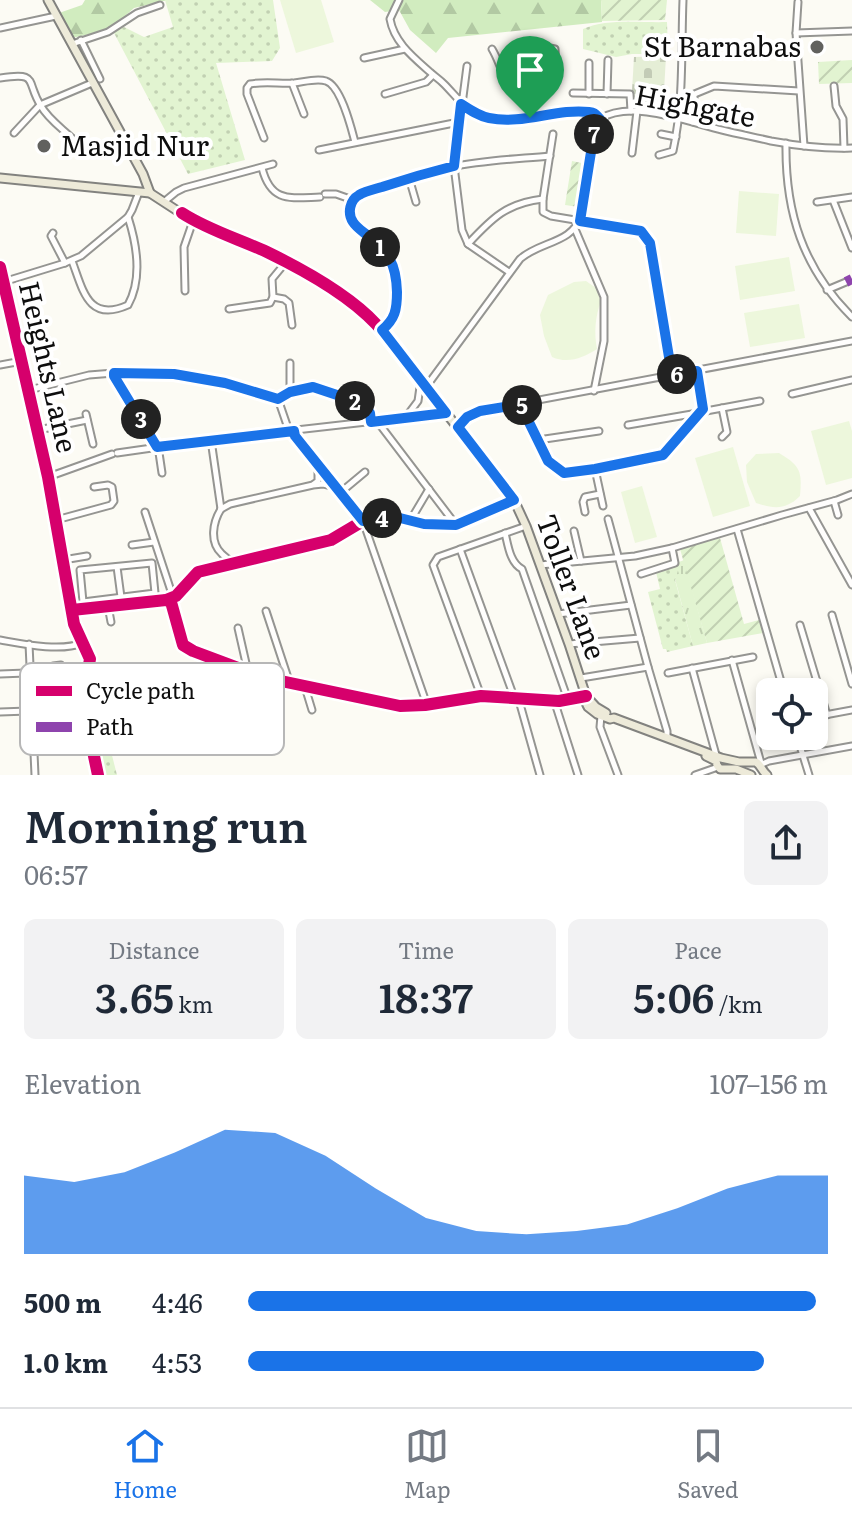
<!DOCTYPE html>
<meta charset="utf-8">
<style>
body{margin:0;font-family:Literata,serif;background:#f2f2f3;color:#1f2937;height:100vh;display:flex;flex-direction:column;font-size:30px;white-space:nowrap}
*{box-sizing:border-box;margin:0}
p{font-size:26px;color:#747a83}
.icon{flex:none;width:44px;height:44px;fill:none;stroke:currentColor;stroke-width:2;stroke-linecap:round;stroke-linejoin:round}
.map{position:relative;height:775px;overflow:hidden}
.panel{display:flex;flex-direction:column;background:#fff;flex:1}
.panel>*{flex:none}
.buttons{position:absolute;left:756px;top:678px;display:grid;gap:16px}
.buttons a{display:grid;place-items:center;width:72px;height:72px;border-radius:12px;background:#fff;box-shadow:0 4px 12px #0003;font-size:40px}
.pin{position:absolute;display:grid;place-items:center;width:68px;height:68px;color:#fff;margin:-82px -34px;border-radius:50% 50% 50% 0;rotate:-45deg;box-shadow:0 0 8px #0007}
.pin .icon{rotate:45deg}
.km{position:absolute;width:40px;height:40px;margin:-20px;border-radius:50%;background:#222;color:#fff;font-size:22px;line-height:40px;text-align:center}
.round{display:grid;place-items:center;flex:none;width:84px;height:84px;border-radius:12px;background:#f2f2f3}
.summary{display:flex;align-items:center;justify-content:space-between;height:136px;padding:0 24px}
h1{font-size:44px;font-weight:600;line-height:60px}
.metrics{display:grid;grid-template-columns:repeat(3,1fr);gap:12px;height:136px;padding:8px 24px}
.metrics div{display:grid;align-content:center;border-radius:12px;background:#f2f2f3;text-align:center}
.metrics b{font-size:40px;font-weight:600}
.metrics small{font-size:22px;font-weight:400}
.metrics p{font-size:22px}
.chart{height:224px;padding:16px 24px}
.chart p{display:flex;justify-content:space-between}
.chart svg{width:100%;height:144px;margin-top:8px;fill:#1a73e8;opacity:.7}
ul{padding:0 24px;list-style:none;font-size:26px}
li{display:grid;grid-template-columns:128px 96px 1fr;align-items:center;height:60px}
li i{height:20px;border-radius:10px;background:#1a73e8}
.dock{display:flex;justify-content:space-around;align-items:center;height:112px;border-top:2px solid #e0e1e3;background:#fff;font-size:22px;color:#747a83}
.dock a{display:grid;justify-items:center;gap:4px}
.dock .on{color:#1a73e8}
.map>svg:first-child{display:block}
.grass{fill:url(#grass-tufts)}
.forest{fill:url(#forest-firs)}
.cemetery{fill:url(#cemetery-stones)}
.park{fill:url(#park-dots)}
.garden{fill:url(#garden-furrows)}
.pitch{fill:#edf7dc}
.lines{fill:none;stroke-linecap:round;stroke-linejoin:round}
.minor-casing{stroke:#959592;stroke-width:9}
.major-casing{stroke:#82827f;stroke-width:11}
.minor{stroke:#fffefd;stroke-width:5}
.major{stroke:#edead9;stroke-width:7}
.quiet{stroke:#8e44ad;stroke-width:10;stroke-dasharray:20 10;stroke-linecap:butt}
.cycleway-casing{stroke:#fff;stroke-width:17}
.cycleway{stroke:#d6006c;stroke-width:12}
.route-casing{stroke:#fff;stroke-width:16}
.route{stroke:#1a73e8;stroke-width:10}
.poi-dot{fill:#61615e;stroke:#fff;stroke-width:3}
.labels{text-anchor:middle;stroke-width:8;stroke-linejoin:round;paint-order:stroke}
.poi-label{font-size:28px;fill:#0e0e0e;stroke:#fff;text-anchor:end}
.street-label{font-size:28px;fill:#0e0e0e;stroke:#fff}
.key{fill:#fff;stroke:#b7b7b7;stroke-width:2}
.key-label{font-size:22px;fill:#0e0e0e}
</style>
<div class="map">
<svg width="852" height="775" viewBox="0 0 852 775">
<defs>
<pattern id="grass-tufts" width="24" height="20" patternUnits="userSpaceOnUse" patternTransform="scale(2)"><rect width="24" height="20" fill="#e2f4d1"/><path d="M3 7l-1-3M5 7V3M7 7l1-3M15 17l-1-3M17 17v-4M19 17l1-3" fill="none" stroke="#c1d0b2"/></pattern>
<pattern id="forest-firs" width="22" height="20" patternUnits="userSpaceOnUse" patternTransform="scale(2)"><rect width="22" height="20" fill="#d1ecbf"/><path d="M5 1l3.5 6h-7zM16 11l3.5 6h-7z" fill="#b2c9a3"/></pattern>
<pattern id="cemetery-stones" width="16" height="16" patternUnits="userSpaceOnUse" patternTransform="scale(2)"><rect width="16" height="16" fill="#e5eed6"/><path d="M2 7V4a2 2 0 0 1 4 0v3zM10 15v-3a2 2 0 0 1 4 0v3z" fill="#c3cbb6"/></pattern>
<pattern id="park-dots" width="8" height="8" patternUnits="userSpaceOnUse" patternTransform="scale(2)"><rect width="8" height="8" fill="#e2f4d1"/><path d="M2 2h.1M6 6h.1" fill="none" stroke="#c1d0b2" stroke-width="1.8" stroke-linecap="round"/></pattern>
<pattern id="garden-furrows" width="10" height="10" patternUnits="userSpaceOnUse" patternTransform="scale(2)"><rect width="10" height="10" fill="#e2f4d1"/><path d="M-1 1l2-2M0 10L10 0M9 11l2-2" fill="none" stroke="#c1d0b2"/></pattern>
</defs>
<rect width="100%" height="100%" fill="#fcfbf4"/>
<polygon class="grass" points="684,560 707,643 693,646 675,579 679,562"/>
<g class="forest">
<polygon points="85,0 168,0 134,8 115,25 99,32 72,38 59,13 82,5"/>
<polygon points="370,0 601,0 602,22 448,38 436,53 410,30 399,10 385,12"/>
</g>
<polygon class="cemetery" points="666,56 663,109 631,107 634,57"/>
<g class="park">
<polygon points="165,0 273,0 280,48 272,61 216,63 245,160 188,174 113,31 124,27 144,37 173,27"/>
<path d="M667,22L668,54H632L616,57L583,49V29C607,18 640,23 667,22Z"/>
<polygon points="680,564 675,580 693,646 667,652 666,649 663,649 648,592 660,589 656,572"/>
<path d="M136,674L148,701L102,716L117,775H100C93,743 83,712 88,679Z"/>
</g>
<g class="garden">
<polygon points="601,0 667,0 665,20 602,21"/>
<polygon points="852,60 852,83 819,84 818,62"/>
<polygon points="572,161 586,164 579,207 565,205"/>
<polygon points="720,538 744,624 759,620 763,633 707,643 680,549"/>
</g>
<g class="pitch">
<polygon points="280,0 321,0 334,42 296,53"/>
<polygon points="739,191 779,194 776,236 736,233"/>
<polygon points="789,257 795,291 740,300 735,266"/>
<path d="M586,281L596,288L601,301C595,317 594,333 597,349C583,358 568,364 552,357L544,336L540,315L548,295L574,282Z"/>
<polygon points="799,304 805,338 750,347 744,313"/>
<polygon points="849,421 852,431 852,478 826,485 811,431"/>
<polygon points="733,447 750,506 713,517 695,458"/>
<path d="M779,453C801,466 802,472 800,496C786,510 774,509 756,503L747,482L746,465L756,454Z"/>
<polygon points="642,486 657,537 635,543 621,492"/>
</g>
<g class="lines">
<defs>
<g id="minor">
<path d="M399,0L390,19C394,42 413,57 430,72C434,76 439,79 444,84C458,98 466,112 486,117C521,126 556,107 590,113C596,114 595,114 600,119"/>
<polyline points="798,2 796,33 804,146"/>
<polyline points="0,28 56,16"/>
<polyline points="796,33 852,31"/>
<polyline points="81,40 100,79"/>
<polyline points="72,44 108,32 137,13 160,5"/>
<path d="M492,49C505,71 500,88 532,84C539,83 544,82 551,79L556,67L555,49L550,48"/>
<polyline points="524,52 525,100 530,118"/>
<polyline points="364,58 405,49"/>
<polyline points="589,63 589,94"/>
<polyline points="467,66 454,166 462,230 468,244 509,272"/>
<path d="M0,78C40,72 25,81 41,106C48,119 63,129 73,139"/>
<polyline points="292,83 304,114"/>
<polyline points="834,86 836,106 843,119 844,148"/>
<polyline points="573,93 630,94 631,111"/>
<polyline points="385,94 426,82 433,75"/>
<polyline points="607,94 608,60"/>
<polyline points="680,100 714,86 799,91"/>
<path d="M600,119C631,99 688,122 722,130C738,134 754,137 771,141C798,146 825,149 852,148"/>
<polyline points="693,122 694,95"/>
<polyline points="14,133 40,105 92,83"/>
<polyline points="553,134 543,199 543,212 551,216 641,231 650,243 672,375"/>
<polyline points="661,134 676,137"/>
<path d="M264,138L247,94V88L250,84C265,81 280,84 294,83C304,82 316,78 326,81C341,86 351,127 355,142"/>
<path d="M786,143C785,213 803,268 852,317"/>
<polyline points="319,150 459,122"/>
<polyline points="632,153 637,111"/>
<path d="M659,155L673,151C684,101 681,50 683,0"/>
<path d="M262,168C271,203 290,198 320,197"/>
<polyline points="409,178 416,202"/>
<polyline points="325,194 336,194 353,200"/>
<polyline points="833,200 852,248"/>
<polyline points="165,201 176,192 184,188 273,164"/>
<polyline points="817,202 852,197"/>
<polyline points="575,229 604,297 604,341 594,391"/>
<polyline points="53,233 51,236 65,263"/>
<path d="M468,244C492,218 507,203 543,199"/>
<path d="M72,261C83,290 88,323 128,305C143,278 137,245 128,217"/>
<polyline points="0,267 48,477 74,624 90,659 84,693 84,709 98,775"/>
<polyline points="3,282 65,263 81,256 128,217 132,210 139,192"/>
<polyline points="827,290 846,282"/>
<polyline points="185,291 184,247 193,221"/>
<polyline points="273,297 284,299 289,303 292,325"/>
<polyline points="229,309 270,303 273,297 272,279 286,262"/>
<path d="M382,330C386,326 391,323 394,317C400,304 397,269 390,257C380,241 337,222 353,200C358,192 372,190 380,187C404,180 427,172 451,167C483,160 517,159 550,156"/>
<polyline points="0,365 22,361"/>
<polyline points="114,373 114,376 157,447"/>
<path d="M426,387L520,259C540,241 572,244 581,216L595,127L600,119"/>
<polyline points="29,390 89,375 114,373 174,374 225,383 278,399 289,431"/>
<polyline points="290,392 290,363"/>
<polyline points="792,394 852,380"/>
<polyline points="278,399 290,392 313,387 358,402 370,413 371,422"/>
<polyline points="522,404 523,410 548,461 564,473 595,469 663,455 703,409 697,371"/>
<polyline points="722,408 727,432 722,437"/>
<polyline points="703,409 706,411 760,401"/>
<polyline points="86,414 93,444"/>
<polyline points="406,417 418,401 420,387"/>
<polyline points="377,421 456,525"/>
<polyline points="59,425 64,449"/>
<polyline points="628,425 692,414 696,416"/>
<polyline points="458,427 467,417 480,411 852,341"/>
<polyline points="38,430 87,420"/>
<polyline points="294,431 295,436 339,490 363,521 427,705"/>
<polyline points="211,440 221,509"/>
<polyline points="538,440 599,431"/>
<polyline points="158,446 162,473"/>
<polyline points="117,453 208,440 446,413"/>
<polyline points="595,469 603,506"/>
<polyline points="48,477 112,454"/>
<polyline points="314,484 318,481 318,465"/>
<polyline points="341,492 365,472"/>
<polyline points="834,501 838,515"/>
<polyline points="809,508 852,585"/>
<polyline points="221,509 230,504 313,485 323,484 335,487"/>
<path d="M221,509C213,522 209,542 222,554C225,557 229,559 232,563"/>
<polyline points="145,512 173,597"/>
<polyline points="585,512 583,502 585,497 600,494"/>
<polyline points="608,519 648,667 667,731 667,738"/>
<polyline points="56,520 111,505 114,501 112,487 108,485 94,487"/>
<polyline points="410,521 429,489"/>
<polyline points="737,529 784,692"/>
<polyline points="574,531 581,561"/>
<path d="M505,533C508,545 510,563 522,569L568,700"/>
<polyline points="132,545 154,542"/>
<polyline points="460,549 514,697"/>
<polyline points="63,560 87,556"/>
<polygon points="152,563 155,593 83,602 80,570"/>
<polyline points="540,565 635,556 672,548 782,515 837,500 852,494"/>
<polyline points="117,567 121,597"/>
<polyline points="641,574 675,563 672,548"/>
<polyline points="167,600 171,602 183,645 193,651 262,677 400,706 425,705 481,696 559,701 586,696"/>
<polyline points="108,606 111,622"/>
<polyline points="72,610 166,600 176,596 198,572 331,540 363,521 392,516 424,524 456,525 514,500"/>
<polyline points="266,611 290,684"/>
<polyline points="558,614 631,605"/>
<polyline points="832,615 852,684"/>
<polyline points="800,625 827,715"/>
<polyline points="238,628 248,672"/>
<path d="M0,640C23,644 61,652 82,643"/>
<polyline points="29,644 35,775"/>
<polyline points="569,644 640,638"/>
<polyline points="732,660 761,763"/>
<polyline points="692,668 716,755"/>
<polyline points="52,672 59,680 58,687"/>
<polyline points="668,673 753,657"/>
<polyline points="0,674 52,672 53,666 61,665"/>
<polyline points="581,678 648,667"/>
<polyline points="305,687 312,710"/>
<polyline points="481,696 433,565 438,557 526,526"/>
<polyline points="518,697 540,775"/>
<polyline points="554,700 578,775"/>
<polyline points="0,712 84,709"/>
<polyline points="601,716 600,727 618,775"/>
<polyline points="814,717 852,710"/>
<polyline points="797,736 809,775"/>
<polyline points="760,765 769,761 852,746"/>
<polyline points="695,775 718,767"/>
</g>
<g id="major">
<polyline points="48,0 143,174 150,193"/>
<path d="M0,178L150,193L193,221L266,252L311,275L351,302L376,323L514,500L526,526L569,644L586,696L585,701L588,707L597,714L610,719L614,718L721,758L739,762H756C761,765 762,771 767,775"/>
<polyline points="586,696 596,707 606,713"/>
<polyline points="706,756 716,761 717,765 720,769 736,769 751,775"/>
</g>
</defs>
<use href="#minor" class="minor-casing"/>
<use href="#major" class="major-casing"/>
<use href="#minor" class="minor"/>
<use href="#major" class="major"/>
<polyline class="quiet" points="846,282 852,279"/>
<defs>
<g id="cycleway">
<path d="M182,213C208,230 239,239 267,252C302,269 349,295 376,324C394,343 409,367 426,387"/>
<polyline points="0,267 48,477 74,624 90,659 84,693 84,709 98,775"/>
<polyline points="166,600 171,602 183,645 193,651 262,677 400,706 425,705 481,696 559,701 586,696"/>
<polyline points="72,610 166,600 176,596 198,572 331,540 363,521 392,516 424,524 456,525 514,500"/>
</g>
</defs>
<use href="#cycleway" class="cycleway-casing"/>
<use href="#cycleway" class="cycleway"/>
</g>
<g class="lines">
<defs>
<path id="route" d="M461,104C470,110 479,116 489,118C523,125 557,108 589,112C596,113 595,114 600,119L595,127L580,221L641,231L650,243L672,375L697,371L703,409L663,455L595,469L564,473L548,461L523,410L522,404L480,411L467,417L458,427L514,500L456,525L424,524L392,516L363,521L295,436L294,431L157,447L114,376V373L174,374L225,383L278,399L290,392L313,387L358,402L370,413L371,422L446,413L382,330C395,319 397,310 397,292C396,262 389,254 367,235C362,231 356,227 353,222C347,213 350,200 359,195C365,191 375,189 382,187C406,179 430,172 454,166Z"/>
</defs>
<use href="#route" class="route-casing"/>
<use href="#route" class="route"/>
</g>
<g class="poi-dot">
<circle cx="817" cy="47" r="8"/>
<circle cx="44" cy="146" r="8"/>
</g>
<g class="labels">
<g class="poi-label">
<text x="801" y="57">St Barnabas</text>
<text x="60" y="156" text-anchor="start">Masjid Nur</text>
</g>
<g class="street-label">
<text transform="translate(695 106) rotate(11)" y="10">Highgate</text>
<text transform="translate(48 367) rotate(77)" y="10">Heights Lane</text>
<text transform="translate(571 587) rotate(70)" y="10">Toller Lane</text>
</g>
</g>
<rect x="20" y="663" width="264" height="92" rx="12" class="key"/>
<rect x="36" y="686" width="36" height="10" fill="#d6006c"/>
<rect x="36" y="722" width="36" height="10" fill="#8e44ad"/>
<g class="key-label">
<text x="86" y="699">Cycle path</text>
<text x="86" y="735">Path</text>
</g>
</svg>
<div class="buttons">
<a><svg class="icon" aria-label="locate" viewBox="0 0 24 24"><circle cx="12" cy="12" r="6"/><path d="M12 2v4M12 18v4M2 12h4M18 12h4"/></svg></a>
</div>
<div class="pin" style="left:530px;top:118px;background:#1e9e55"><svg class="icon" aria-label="arrive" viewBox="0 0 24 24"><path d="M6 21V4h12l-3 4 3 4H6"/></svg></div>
<b class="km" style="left:380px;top:247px">1</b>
<b class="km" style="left:355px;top:401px">2</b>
<b class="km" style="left:141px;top:419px">3</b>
<b class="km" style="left:382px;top:518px">4</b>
<b class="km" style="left:522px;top:405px">5</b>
<b class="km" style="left:677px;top:374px">6</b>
<b class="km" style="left:594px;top:134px">7</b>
</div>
<section class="panel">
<div class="summary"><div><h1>Morning run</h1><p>06:57</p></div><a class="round"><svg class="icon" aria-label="share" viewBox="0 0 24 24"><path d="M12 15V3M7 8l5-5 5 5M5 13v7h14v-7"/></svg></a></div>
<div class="metrics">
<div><p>Distance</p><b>3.65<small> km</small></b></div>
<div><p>Time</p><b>18:37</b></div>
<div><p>Pace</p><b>5:06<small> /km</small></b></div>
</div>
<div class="chart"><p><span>Elevation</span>107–156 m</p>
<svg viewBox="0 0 160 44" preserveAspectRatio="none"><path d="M0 44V20L10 22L20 19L30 13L40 6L50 7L60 14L70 24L80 33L90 37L100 38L110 37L120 35L130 30L140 24L150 20L160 20V44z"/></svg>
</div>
<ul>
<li><b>500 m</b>4:46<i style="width:98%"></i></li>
<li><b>1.0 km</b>4:53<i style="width:89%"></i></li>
</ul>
</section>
<nav class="dock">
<a class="on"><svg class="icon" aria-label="home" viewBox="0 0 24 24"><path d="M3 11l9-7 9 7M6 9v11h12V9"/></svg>Home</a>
<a><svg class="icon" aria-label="map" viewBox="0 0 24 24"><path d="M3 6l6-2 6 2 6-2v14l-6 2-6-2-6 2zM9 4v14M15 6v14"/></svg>Map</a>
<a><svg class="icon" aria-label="saved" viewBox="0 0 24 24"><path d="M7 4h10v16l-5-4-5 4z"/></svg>Saved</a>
</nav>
